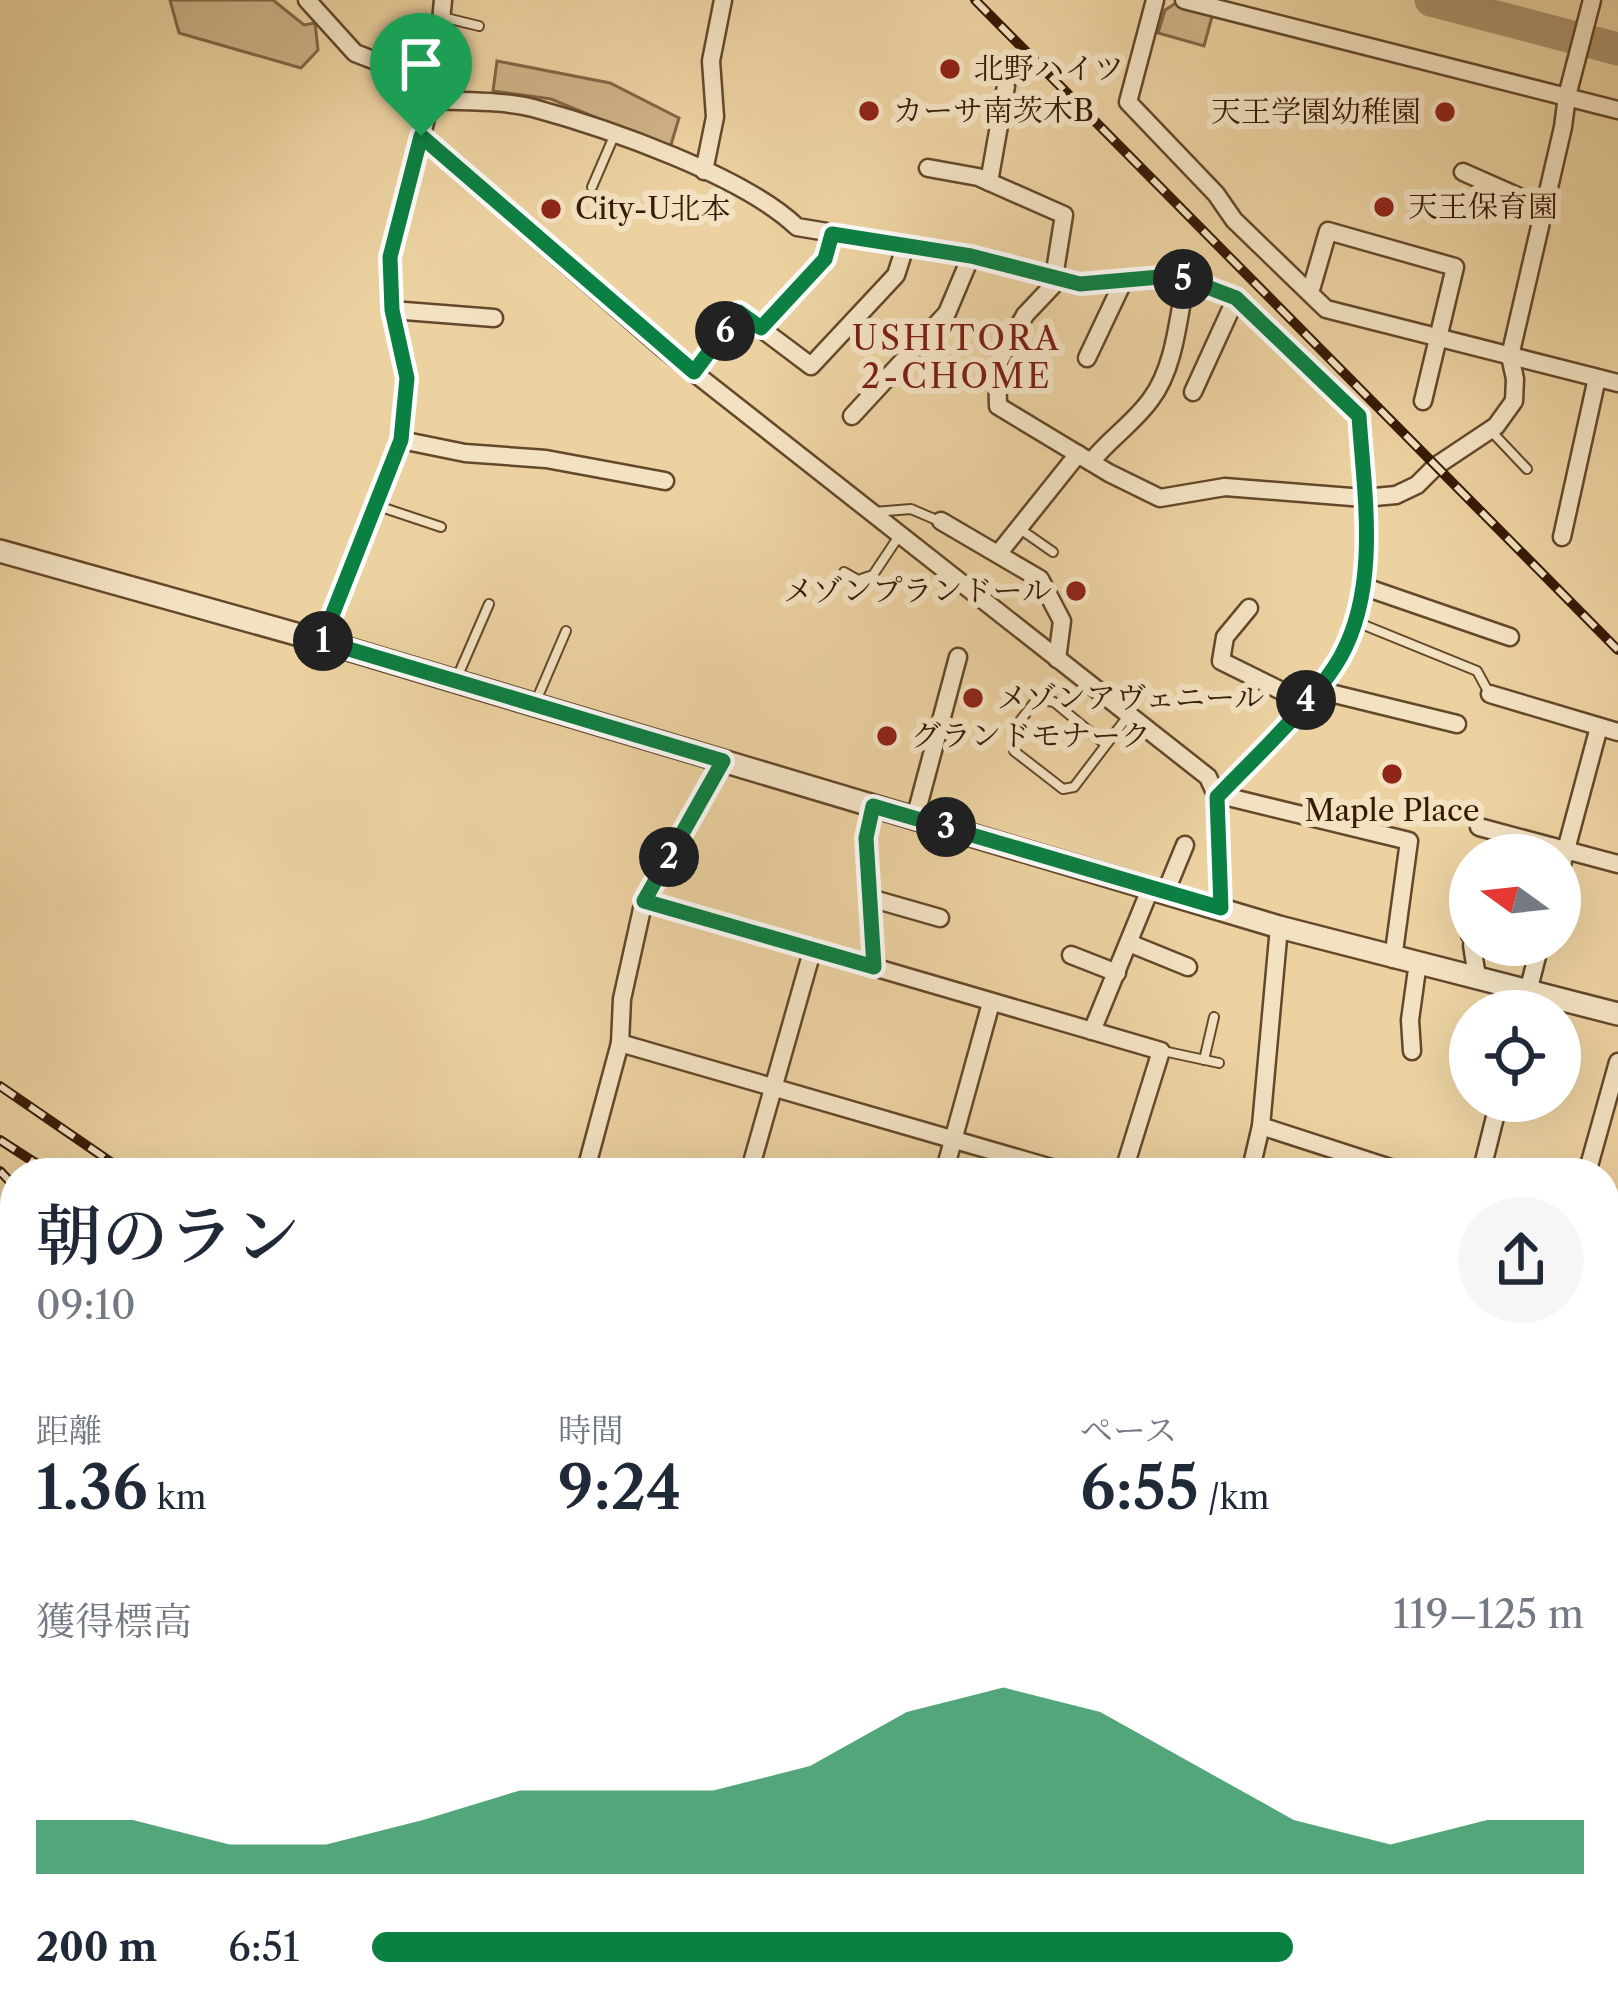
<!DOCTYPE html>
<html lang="ja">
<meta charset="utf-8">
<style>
body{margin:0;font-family:"Libre Caslon Text","Noto Serif JP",serif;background:#f6f6f7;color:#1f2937;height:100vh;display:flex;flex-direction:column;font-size:45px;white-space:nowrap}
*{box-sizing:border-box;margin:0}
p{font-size:39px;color:#747a83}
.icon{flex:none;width:66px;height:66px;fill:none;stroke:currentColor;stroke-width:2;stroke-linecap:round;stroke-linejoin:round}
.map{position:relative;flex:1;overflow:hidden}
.sheet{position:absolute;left:0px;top:1158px;width:1620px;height:858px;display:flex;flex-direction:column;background:#fff;border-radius:48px 48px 0 0;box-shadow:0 12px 48px #0002}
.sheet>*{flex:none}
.needle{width:78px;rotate:285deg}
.buttons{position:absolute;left:1449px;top:834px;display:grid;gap:24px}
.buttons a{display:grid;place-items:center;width:132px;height:132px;border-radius:50%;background:#fff;box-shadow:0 12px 48px #0002;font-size:60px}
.pin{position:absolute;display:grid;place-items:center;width:102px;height:102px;color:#fff;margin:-123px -51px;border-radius:50% 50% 50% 0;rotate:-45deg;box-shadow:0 0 12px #0007}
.pin .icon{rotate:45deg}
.km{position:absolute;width:60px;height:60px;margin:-30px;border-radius:50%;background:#222;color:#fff;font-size:33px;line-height:60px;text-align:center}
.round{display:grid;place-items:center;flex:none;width:126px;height:126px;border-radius:63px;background:#f6f6f7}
.headline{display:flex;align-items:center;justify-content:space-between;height:204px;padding:0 36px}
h1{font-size:66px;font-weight:600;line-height:90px}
.metrics{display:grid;grid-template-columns:repeat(3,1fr);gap:18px;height:204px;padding:12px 36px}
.metrics div{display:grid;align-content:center}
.metrics b{font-size:60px;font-weight:600}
.metrics small{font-size:33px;font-weight:400}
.metrics p{font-size:33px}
.chart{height:336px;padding:24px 36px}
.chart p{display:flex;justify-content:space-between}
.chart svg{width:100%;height:216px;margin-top:12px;fill:#0b8043;opacity:.7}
ul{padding:0 36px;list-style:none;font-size:39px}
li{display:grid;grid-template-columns:192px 144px 1fr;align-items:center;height:90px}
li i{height:30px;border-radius:15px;background:#0b8043}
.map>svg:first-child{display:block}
.green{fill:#cdb386;stroke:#826645;stroke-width:3}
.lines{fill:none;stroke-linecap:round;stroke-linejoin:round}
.river{stroke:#ae936c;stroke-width:33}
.service-casing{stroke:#64482b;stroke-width:12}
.minor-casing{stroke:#64482b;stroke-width:21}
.tertiary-casing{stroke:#64482b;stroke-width:26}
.primary-casing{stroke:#361a04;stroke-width:32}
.service{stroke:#f3e2c2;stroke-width:8}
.minor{stroke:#f3e2c2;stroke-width:16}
.tertiary{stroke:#f3e2c2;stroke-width:21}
.primary{stroke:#ecd2a1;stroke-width:27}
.rail-casing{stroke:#361a04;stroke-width:10}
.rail{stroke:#f3e2c2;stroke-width:6;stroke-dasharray:18;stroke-linecap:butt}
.route-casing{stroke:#fff;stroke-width:24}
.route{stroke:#0b8043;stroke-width:15}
.poi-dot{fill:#8f2418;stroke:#f3e2c2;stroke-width:4.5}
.labels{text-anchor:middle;stroke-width:12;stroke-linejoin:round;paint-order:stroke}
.poi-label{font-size:30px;fill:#361a04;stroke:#f3e2c2;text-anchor:start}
.neighbourhood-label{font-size:33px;letter-spacing:3px;fill:#7a1f14;stroke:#f3e2c2}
</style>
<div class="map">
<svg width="1618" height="2016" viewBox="0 0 1618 2016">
<rect width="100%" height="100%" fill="#ecd2a1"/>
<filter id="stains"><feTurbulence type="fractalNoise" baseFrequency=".00167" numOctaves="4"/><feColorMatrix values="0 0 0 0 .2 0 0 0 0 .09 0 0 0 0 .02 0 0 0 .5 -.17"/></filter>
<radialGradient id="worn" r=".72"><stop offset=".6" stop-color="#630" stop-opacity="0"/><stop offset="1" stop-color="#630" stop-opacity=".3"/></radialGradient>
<g class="green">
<polygon points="170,0 273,0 304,25 315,23 318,50 301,68 179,33"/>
<polygon points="1176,3 1213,13 1204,46 1158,33 1165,10"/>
<polygon points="497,61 610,83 679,118 670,148 551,99 493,91"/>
</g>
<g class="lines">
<polyline class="river" points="1431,0 1618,49"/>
<defs>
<g id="service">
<polyline points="442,17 479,26"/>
<polyline points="592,187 614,136"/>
<polyline points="1491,431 1527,469"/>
<polyline points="378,506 441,527"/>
<polyline points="874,512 911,509 939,521"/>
<polyline points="1020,529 1053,552"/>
<polyline points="844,572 858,580 873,575 901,533"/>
<polyline points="1354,621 1477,671 1489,693"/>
<polyline points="456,680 489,604"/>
<polyline points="536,701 566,631"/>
<polyline points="1106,745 1054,702 1037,699 1013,730 1014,751 1063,789 1074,787 1128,716"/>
<polyline points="1163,1051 1219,1063"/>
<polyline points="1204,1060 1214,1017"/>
</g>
<g id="minor">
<polyline points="307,0 355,53 435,84"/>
<polyline points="1155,0 1128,102 1216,194 1234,220 1326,309 1618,383"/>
<polyline points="1184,0 1618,110"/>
<path d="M430,100C463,102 501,100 533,108C607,128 744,176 797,227L971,256L1080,284L1160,277L1186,279L1236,298L1359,416C1364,493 1380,585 1341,656C1315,702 1254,758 1217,797"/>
<polyline points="421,137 664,349 1208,777 1217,797 1221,908"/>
<polyline points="928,168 978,177 1064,215 1054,277"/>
<polyline points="704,171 715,117 711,61 723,0"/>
<polyline points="1463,172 1544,208"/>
<polyline points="989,182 1006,86"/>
<polyline points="1060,278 1025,315 997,365 998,406 1109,473 1160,498 1225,487 1364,498 1396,495 1417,485 1436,466 1496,426 1514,401 1515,379 1510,356 1563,127 1567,96 1592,0"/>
<polyline points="1310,293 1328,231 1455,267 1423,401"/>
<polyline points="392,310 494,318"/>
<polyline points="761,328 825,259 832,234"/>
<polyline points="1087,358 1124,280"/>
<polyline points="694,372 739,312 811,366 896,275 905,247"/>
<polyline points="1193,392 1236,298"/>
<polyline points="852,416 947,313 971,256"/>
<polyline points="401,440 465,453 546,459 665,481"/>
<path d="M1091,462C1109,439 1134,423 1151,399C1175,367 1178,318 1186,279"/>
<polyline points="941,521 1040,579 1062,621 1057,659"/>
<polyline points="1562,537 1597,378"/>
<polyline points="998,554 1078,454"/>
<polyline points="1362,586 1510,637"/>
<polyline points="1249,608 1225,637 1221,661 1304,702"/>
<polyline points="321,641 401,440 407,378 392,310 390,257 435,84 443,0"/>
<polyline points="1314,689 1457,724"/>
<polyline points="1490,694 1618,732"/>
<polyline points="1220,795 1409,841 1393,959"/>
<polyline points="873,806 866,838 874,967"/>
<polyline points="915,818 958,657"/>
<polyline points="1479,827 1618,864"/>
<polyline points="1560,872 1599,727"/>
<polyline points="1166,891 1185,845"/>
<polyline points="1467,891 1470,935"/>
<polyline points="870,898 940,918"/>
<polyline points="644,900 1161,1051 1123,1173"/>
<polyline points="1129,943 1188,967"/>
<polyline points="1472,945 1477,977"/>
<polyline points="1071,955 1117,973"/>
<polyline points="1523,1011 1540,945"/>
<polyline points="1092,1031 1151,887"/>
<polyline points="620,1043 1069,1173"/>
<polyline points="1412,1051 1410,1020 1418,962"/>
<polyline points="1261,1126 1406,1173"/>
<polyline points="585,1173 620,1043 622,999 644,900 723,761"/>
<polyline points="749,1173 813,948"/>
<polyline points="944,1173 991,1003"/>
<polyline points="1250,1173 1261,1126 1279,927"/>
<polyline points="1481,1173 1499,1101"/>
<polyline points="1587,1173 1618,1062"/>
<polyline points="1605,1230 1618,1234"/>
<polyline points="0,1331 15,1342"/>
<polyline points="1605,1422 1618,1425"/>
<polyline points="1605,1558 1618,1510"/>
<polyline points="0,1605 15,1584"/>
<polyline points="1605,1631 1618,1632"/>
<polyline points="0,1697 15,1701"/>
<polyline points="0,1788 15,1792"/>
<polyline points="1605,1935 1618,1939"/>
<polyline points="0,1936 15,1955"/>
<polyline points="52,2001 64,2016"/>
<polyline points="1130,2001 1147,2016"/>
<polyline points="560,2016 564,2001"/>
<polyline points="882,2016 893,2001"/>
<polyline points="1474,2016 1477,2001"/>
</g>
<g id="tertiary">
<polyline points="0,551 321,641 1279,927 1618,1014"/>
<polyline points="155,2016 177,2001"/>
</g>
<g id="primary">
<polyline points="0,1506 15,1516"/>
<polyline points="708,2001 730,2016"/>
</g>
</defs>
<use href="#service" class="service-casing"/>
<use href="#minor" class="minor-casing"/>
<use href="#tertiary" class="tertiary-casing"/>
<use href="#primary" class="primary-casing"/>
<use href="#service" class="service"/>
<use href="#minor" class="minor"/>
<use href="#tertiary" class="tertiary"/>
<use href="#primary" class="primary"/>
<defs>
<g id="rail">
<polyline points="975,0 1618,650"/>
<polyline points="0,1086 127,1173"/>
<polyline points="0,1140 51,1173"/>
<polyline points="0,1171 15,1187"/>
<polyline points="0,1251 15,1265"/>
<polyline points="0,1317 15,1328"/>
<polyline points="926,2001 943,2016"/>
<polyline points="1025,2001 1043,2016"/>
<polyline points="1067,2001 1084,2016"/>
<polyline points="1102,2001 1119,2016"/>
</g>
</defs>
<use href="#rail" class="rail-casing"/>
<use href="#rail" class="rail"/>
</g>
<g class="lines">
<defs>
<path id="route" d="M421,136L694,372L739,312L761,328L825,259L832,234L971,256L1080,284L1160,277L1186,279L1236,298L1359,416C1364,493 1380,585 1341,656C1315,702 1254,758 1217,797L1221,908L873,806L866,838L874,967L644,901L723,761L322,641L401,440L407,378L392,310L390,257Z"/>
</defs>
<use href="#route" class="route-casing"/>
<use href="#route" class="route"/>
</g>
<g class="poi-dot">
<circle cx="950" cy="69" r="12"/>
<circle cx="869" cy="111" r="12"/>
<circle cx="1445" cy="112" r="12"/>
<circle cx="1384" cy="207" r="12"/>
<circle cx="551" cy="209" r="12"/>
<circle cx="1076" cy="591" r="12"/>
<circle cx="973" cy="698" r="12"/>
<circle cx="887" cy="736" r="12"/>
<circle cx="1392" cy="774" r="12"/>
</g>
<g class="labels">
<g class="poi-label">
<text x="974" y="79">北野ハイツ</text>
<text x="893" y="121">カーサ南茨木B</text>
<text x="1421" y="122" text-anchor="end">天王学園幼稚園</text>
<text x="1408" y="217">天王保育園</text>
<text x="575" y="219">City-U北本</text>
<text x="1052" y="601" text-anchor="end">メゾンプランドール</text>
<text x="997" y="708">メゾンアヴェニール</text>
<text x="911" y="746">グランドモナーク</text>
<text x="1392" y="821" text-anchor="middle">Maple Place</text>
</g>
<g class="neighbourhood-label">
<text x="957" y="350">USHITORA<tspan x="957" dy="38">2-CHOME</tspan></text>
</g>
</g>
<rect width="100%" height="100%" filter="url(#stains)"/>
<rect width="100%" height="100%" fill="url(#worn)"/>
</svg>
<div class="buttons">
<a><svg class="needle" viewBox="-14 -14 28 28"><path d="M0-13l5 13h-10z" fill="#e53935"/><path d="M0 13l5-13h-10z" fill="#747a83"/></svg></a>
<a><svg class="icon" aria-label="locate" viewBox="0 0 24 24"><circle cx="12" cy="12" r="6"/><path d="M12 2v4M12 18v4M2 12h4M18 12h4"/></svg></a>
</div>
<div class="pin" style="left:421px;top:136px;background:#1e9e55"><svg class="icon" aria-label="arrive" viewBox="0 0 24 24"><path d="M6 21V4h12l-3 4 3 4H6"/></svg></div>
<b class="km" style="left:323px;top:641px">1</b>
<b class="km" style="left:669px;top:857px">2</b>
<b class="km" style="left:946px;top:827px">3</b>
<b class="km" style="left:1306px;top:700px">4</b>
<b class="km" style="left:1183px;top:279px">5</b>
<b class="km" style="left:725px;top:331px">6</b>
<section class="sheet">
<div class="headline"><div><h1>朝のラン</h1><p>09:10</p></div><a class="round"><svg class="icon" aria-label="share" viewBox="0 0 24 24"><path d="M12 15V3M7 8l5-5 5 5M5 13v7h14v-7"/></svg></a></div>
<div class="metrics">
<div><p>距離</p><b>1.36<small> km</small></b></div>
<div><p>時間</p><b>9:24</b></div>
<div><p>ペース</p><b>6:55<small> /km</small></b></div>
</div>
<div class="chart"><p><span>獲得標高</span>119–125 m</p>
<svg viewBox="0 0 160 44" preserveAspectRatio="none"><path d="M0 44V33L10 33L20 38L30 38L40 33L50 27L60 27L70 27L80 22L90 11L100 6L110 11L120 22L130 33L140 38L150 33L160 33V44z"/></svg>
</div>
<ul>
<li><b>200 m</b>6:51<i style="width:76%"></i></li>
</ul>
</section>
</div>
